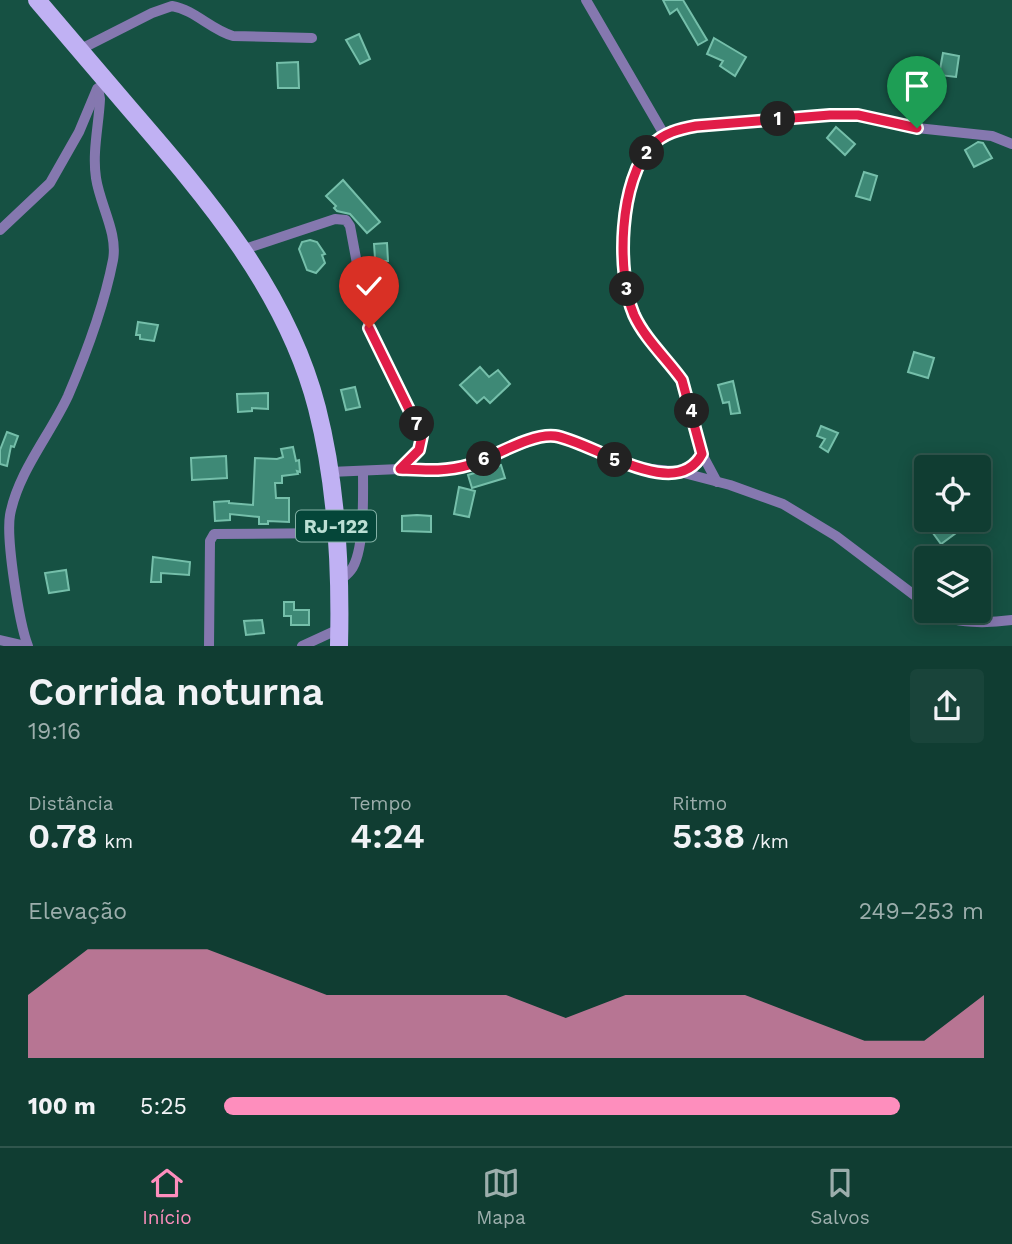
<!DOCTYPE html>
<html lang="pt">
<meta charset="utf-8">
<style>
body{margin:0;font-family:"Work Sans",sans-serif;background:#19443a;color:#f1f3f6;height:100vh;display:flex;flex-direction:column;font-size:26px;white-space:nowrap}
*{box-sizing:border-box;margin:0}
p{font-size:23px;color:#9caeac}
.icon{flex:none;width:38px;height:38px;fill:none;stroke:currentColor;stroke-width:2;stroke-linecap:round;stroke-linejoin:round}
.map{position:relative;height:646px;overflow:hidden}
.sheet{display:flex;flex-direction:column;background:#103d32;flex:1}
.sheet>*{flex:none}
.controls{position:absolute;left:914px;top:455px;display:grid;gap:14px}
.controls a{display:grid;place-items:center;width:77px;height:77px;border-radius:7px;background:#103d32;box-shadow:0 4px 18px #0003,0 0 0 2px #30564d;font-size:35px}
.pin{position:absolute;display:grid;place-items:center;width:60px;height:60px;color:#fff;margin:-72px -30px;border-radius:50% 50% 50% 0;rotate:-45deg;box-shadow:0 0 7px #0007}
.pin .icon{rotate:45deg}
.km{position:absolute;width:35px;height:35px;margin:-18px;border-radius:50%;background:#222;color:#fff;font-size:19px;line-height:35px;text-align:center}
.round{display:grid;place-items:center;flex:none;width:74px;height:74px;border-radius:7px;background:#19443a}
.overview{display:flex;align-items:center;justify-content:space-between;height:119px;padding:0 28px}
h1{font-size:38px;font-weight:600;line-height:52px}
.metrics{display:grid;grid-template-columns:repeat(3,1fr);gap:10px;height:119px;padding:7px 28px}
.metrics div{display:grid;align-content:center}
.metrics b{font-size:35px;font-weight:600}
.metrics small{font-size:19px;font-weight:400}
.metrics p{font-size:19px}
.chart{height:196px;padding:14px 28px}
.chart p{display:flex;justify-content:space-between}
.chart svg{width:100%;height:126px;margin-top:7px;fill:#fe8ebd;opacity:.7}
ul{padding:0 28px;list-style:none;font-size:23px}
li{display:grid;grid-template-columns:112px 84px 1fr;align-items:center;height:52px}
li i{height:18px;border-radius:9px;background:#fe8ebd}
.tabs{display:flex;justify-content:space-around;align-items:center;height:98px;border-top:2px solid #30564d;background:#103d32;font-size:19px;color:#9caeac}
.tabs a{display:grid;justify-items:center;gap:4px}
.tabs .selected{color:#fe8ebd}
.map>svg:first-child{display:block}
.building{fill:#3e8976;stroke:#75bfaa;stroke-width:2}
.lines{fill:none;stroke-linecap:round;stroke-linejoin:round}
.street{stroke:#8578af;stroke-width:10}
.primary{stroke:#c0b1f3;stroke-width:18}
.route-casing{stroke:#fff;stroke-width:14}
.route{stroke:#e11d48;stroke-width:9}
.labels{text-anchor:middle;stroke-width:7;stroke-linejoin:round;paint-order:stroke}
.shield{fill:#054639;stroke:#84b1a6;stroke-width:2}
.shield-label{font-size:19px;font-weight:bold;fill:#bbdfd4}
</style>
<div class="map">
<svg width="1012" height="646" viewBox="0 0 1012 646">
<rect width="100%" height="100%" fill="#165143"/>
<g class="building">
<polygon points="663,0 683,0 707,40 698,45 677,9 670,14"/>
<polygon points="359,34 370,59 360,64 346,40"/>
<polygon points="714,38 746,57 735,76 720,66 723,61 707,54"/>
<polygon points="943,53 959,56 956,77 939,75"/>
<polygon points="298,62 299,88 278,88 277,63"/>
<polygon points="836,127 855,144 845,155 827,138"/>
<polygon points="978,142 983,143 992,158 974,167 965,150"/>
<polygon points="864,172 877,176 870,200 856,196"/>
<polygon points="343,180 380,222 367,233 350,214 337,211 334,208 336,206 326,196"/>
<polygon points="310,240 317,242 325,254 322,255 325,263 316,273 307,270 299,249 302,242"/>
<polygon points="387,243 388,261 383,261 384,296 371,296 367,273 376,273 374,244"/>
<polygon points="138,322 158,325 154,341 140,339 140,335 136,335"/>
<polygon points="914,352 934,358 928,378 908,372"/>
<polygon points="480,367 489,377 498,370 510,384 490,403 484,397 477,403 460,385"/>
<polygon points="733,381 740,413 731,414 729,402 723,403 718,385"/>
<polygon points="355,387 360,407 346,410 341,390"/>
<polygon points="268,393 268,409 252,408 252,411 238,412 237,394"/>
<polygon points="821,426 838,433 828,452 820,447 825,439 817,436"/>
<polygon points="7,432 18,436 14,447 11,446 7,466 0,464 0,450"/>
<polygon points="293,447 296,461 299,460 300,472 297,471 298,474 282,476 282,483 275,483 276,498 289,498 289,522 268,521 268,524 259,524 259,517 230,514 230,520 215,521 214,502 229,501 229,503 253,505 255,458 277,459 283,457 281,449"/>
<polygon points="226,456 227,478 192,480 191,458"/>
<polygon points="501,465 505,478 472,488 468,475"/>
<polygon points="459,487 475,491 469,517 454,514"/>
<polygon points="417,515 431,516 431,532 402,531 402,516"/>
<polygon points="942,520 946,520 956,533 941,544 930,529"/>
<polygon points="153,557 190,562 189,575 161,573 161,582 151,582"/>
<polygon points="66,570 69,590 49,593 45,573"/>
<polygon points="284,602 294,602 294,610 309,610 309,625 291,625 291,616 284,616"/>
<polygon points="262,620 264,633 246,635 244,621"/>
</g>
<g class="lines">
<g class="street">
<polyline points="586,0 665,136"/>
<path d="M79,50L152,13L172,6C195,10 211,30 233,36L312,38"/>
<polyline points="0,230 50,183 79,132 97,89"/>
<polyline points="242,250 335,219 346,220 350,226 369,328 422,436 419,450 400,469"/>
<polyline points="702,454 717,482"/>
<polyline points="330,472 400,469 442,471 469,465 538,438 552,436 572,440 633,467 680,472 730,485 783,504 836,536 926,604"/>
<path d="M680,472L696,463L702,454L682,380C667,359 645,339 634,315C616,273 619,179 652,145C664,133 680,129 696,126L829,115H857L917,128L992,136L1012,144"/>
<path d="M339,581C343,578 348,574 351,570C365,551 363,495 363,471"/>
<path d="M934,611C953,625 990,623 1012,620"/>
<polyline points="0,640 26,646"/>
<path d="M28,646C19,623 6,539 10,515C18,472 50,435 68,396C86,354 104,306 113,260C118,233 100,205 96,178C92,152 99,124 100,99L98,88"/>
<polyline points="209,646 210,541 214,534 337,533"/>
<polyline points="302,646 339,629"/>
</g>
<path class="primary" d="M37,0C68,36 99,73 130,109C207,198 287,291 317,408C337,486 341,566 339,646"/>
</g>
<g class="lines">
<defs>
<path id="route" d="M369,328L422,436L419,450L400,469C423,470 446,472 469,465C493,458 530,433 555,436C591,441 676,504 702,454L682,380C667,359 645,339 634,315C616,273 619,179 652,145C664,133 679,129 696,126L830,115H858L917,128"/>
</defs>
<use href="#route" class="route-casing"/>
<use href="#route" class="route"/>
</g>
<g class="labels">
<rect class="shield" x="296" y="510.5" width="80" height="31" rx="5"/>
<g class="shield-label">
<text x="336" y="533">RJ-122</text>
</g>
</g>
</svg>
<div class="controls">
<a><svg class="icon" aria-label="locate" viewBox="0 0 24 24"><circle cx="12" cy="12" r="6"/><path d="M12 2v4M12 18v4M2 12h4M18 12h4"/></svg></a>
<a><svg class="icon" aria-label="layers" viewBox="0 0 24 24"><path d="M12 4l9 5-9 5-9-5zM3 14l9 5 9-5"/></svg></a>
</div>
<div class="pin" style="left:917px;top:128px;background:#1e9e55"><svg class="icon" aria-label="arrive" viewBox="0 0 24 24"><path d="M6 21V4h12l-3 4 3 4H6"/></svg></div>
<div class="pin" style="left:369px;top:328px;background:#d93025"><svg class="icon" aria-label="check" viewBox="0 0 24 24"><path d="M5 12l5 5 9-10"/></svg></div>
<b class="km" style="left:778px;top:119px">1</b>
<b class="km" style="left:647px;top:153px">2</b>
<b class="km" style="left:627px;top:289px">3</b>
<b class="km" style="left:692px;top:411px">4</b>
<b class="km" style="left:615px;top:460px">5</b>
<b class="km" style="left:484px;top:459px">6</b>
<b class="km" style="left:417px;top:424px">7</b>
</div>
<section class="sheet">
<div class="overview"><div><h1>Corrida noturna</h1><p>19:16</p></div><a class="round"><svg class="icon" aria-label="share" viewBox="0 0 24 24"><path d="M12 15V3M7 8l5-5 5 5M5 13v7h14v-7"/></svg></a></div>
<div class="metrics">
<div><p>Distância</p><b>0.78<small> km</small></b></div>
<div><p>Tempo</p><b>4:24</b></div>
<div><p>Ritmo</p><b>5:38<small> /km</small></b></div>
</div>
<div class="chart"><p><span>Elevação</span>249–253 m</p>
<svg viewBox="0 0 160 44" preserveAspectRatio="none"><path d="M0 44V22L10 6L20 6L30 6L40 14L50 22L60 22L70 22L80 22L90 30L100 22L110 22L120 22L130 30L140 38L150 38L160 22V44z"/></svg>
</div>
<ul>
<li><b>100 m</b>5:25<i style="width:89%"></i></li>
</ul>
</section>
<nav class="tabs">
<a class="selected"><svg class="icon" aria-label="home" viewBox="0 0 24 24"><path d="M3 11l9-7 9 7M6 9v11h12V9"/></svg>Início</a>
<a><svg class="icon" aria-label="map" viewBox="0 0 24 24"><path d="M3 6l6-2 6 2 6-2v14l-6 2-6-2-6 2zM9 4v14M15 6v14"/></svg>Mapa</a>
<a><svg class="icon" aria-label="saved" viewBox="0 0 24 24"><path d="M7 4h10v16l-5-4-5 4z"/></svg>Salvos</a>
</nav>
